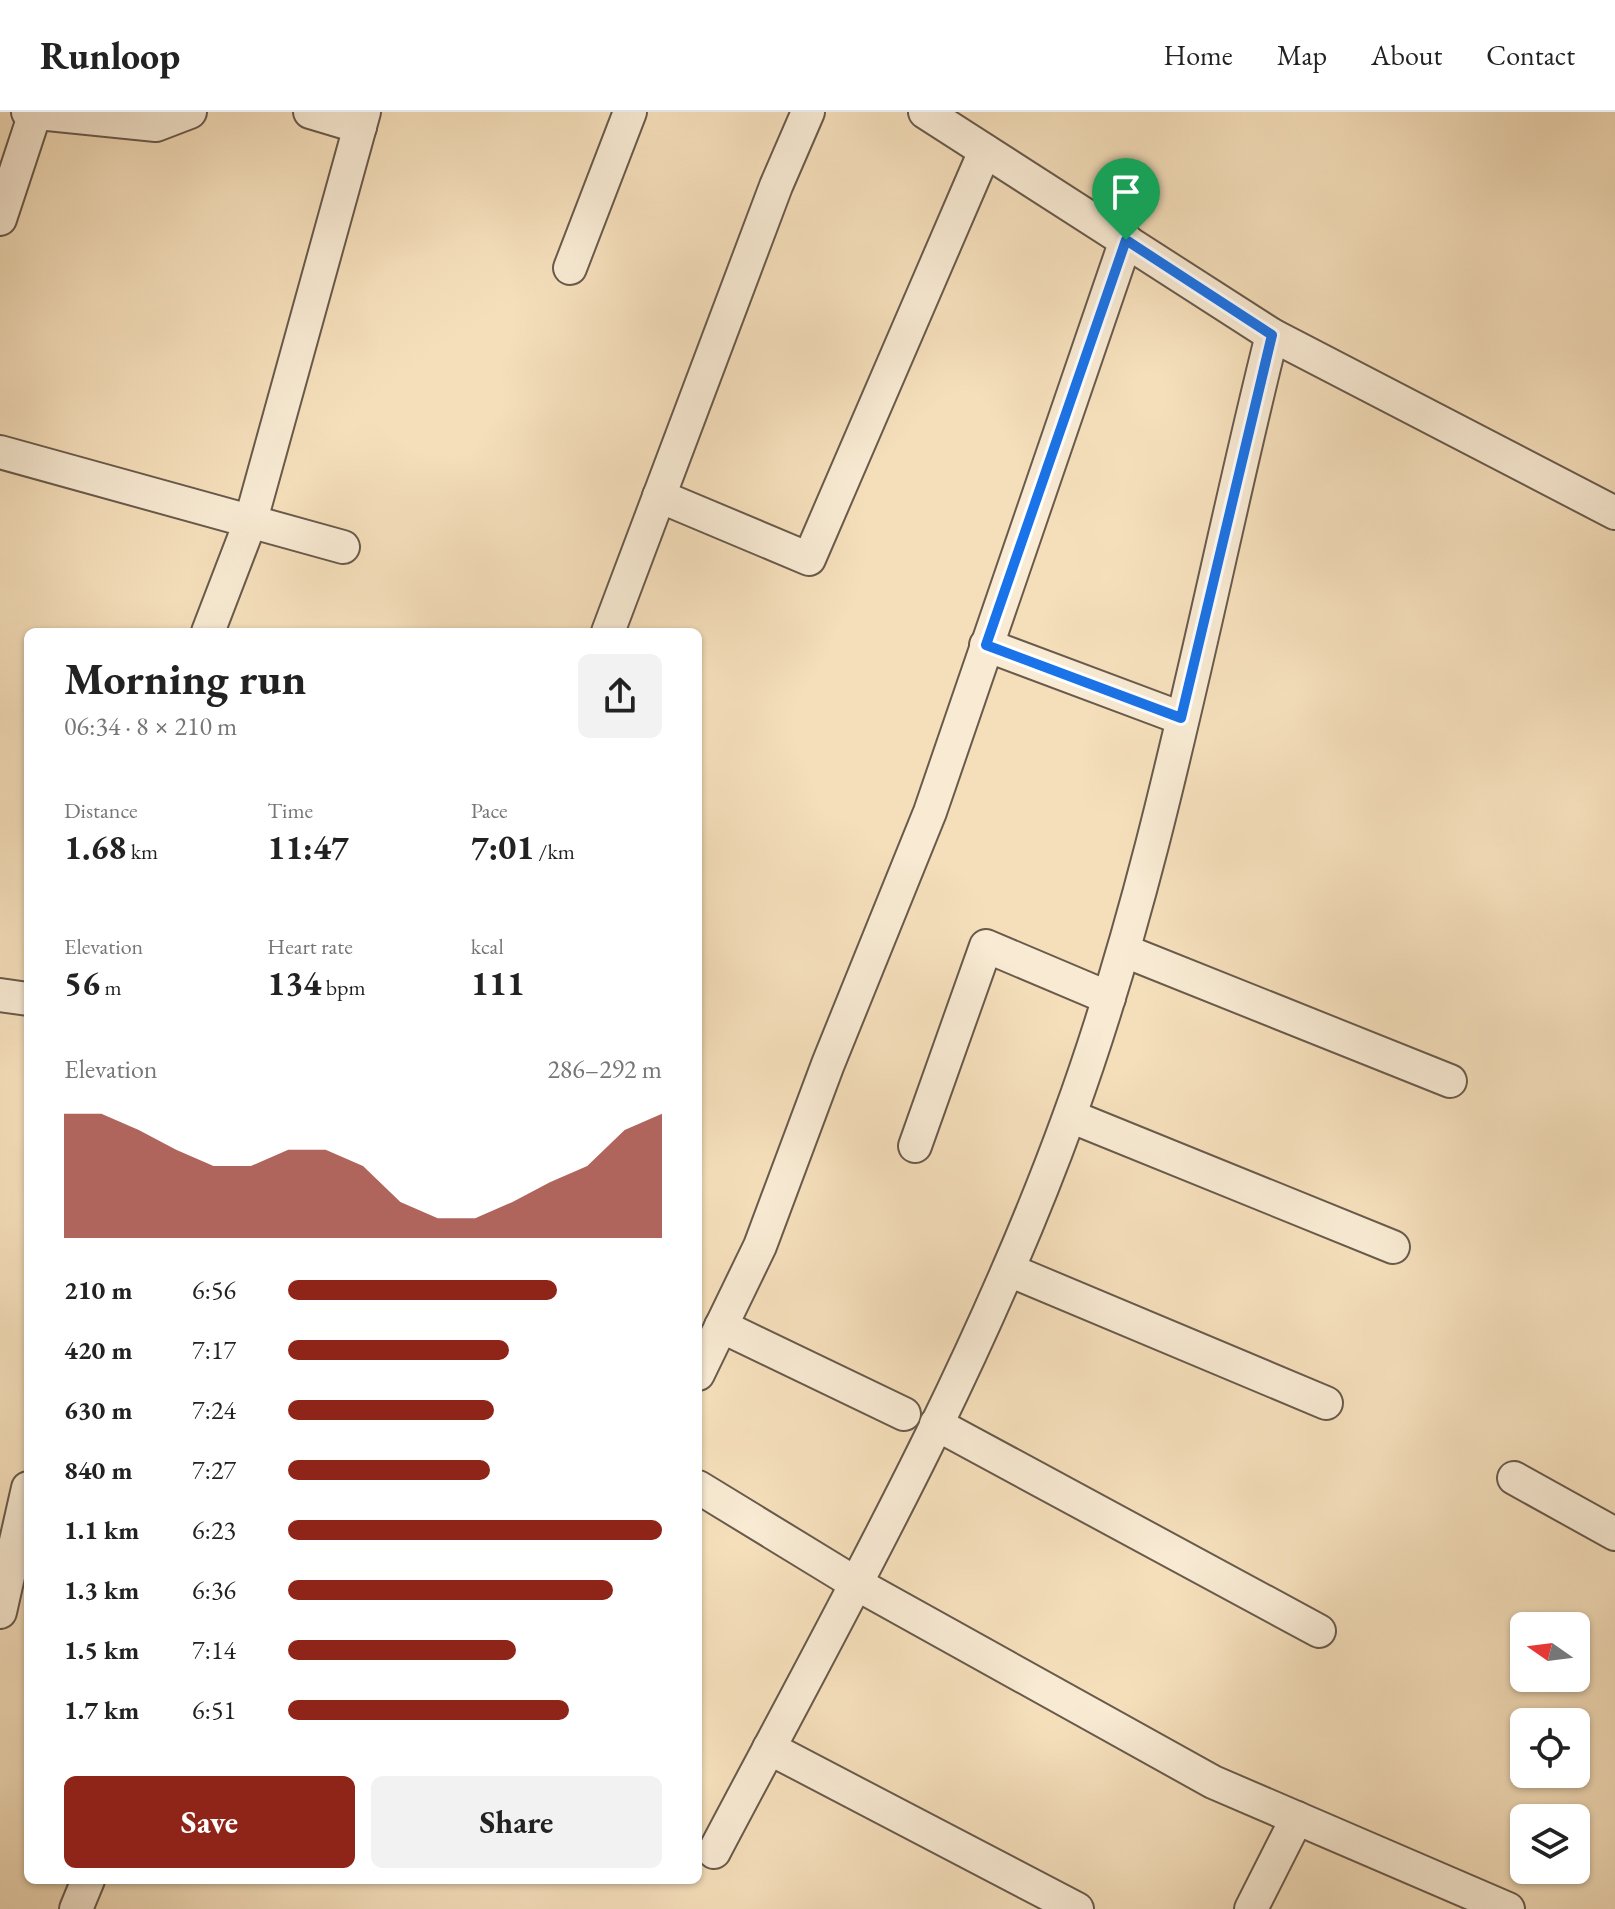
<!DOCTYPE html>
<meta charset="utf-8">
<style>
body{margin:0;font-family:"EB Garamond",serif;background:#f2f2f2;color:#222;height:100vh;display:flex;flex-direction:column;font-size:30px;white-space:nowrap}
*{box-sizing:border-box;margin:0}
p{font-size:26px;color:#767676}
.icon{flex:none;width:44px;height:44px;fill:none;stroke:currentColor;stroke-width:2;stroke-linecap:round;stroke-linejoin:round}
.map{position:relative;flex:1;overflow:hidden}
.details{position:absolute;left:24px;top:516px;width:678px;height:1256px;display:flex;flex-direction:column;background:#fff;border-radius:12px;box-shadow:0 2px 6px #0004}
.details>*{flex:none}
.needle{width:52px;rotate:284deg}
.tools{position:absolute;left:1510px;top:1500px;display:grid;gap:16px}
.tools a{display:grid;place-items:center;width:80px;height:80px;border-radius:12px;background:#fff;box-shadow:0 2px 6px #0004;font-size:40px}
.pin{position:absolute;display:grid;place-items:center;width:68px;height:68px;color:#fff;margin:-82px -34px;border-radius:50% 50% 50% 0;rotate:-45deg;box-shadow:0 0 8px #0007}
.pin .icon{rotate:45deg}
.round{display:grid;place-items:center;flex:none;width:84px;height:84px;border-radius:12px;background:#f2f2f2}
.summary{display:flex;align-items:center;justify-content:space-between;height:136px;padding:0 40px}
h1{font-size:44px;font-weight:700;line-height:60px}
.metrics{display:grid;grid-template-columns:repeat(3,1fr);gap:12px;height:136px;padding:8px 40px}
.metrics div{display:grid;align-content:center}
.metrics b{font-size:34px;font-weight:700}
.metrics small{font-size:22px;font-weight:400}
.metrics p{font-size:22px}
.chart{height:224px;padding:16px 40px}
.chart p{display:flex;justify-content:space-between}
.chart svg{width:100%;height:144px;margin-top:8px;fill:#8f2418;opacity:.7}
.action{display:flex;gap:16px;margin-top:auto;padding:16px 40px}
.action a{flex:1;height:92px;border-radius:12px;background:#8f2418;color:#fff;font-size:32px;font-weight:700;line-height:92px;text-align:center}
.action a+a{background:#f2f2f2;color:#222}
ul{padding:0 40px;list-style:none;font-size:26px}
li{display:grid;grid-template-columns:128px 96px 1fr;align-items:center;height:60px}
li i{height:20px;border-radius:10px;background:#8f2418}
header{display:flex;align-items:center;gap:48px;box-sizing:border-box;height:112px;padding:0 40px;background:#fff;border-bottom:2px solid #e0e0e0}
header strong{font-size:38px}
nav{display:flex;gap:44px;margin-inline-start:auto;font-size:28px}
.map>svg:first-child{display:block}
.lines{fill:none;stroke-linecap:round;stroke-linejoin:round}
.minor-casing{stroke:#695a4c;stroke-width:36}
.minor{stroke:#f8ead3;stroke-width:32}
.route-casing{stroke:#fff;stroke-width:16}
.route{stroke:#1a73e8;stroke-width:10}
</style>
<header>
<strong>Runloop</strong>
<nav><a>Home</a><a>Map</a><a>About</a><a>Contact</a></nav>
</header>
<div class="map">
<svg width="1615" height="1797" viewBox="0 0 1615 1797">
<rect width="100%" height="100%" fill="#f5dfbb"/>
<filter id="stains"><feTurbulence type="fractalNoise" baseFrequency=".0025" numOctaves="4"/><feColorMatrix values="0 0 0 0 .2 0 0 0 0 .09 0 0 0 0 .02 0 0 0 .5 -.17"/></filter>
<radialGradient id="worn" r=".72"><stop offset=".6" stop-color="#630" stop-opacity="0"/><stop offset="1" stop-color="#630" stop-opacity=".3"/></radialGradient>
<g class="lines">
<defs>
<g id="minor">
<polyline points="28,0 156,13 190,0"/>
<polyline points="310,0 360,15"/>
<polyline points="925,0 1272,223 1615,401"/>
<polyline points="0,107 35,1"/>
<polyline points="570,156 630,0"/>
<polyline points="0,340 343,435"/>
<polyline points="659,384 809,447 985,39"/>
<polyline points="208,520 251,408 364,0"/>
<polyline points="608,520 776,74 808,0"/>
<polyline points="986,533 1181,606"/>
<polyline points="1125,839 1450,969"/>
<polyline points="0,883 28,887"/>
<polyline points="1070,1004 1393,1135"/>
<polyline points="915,1034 986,834 1109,886"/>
<polyline points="1009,1158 1326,1291"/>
<polyline points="721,1214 904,1302"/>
<polyline points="698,1262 760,1134 828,952 930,700 1126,128"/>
<polyline points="936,1312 1319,1519"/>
<polyline points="1514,1366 1615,1422"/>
<polyline points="698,1375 855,1471 1213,1670 1508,1797"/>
<polyline points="0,1500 28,1376"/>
<polyline points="769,1636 1077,1797"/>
<path d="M714,1740C841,1499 976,1261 1069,1005C1161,753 1207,483 1272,223"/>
<polyline points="76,1797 88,1768"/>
<polyline points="1251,1797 1297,1706"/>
</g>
</defs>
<use href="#minor" class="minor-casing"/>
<use href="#minor" class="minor"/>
</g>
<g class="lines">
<defs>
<polygon id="route" points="1126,128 1272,223 1181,606 986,533"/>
</defs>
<use href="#route" class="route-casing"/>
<use href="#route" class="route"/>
</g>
<rect width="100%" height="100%" filter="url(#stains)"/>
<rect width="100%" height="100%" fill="url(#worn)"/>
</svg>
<div class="tools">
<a><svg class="needle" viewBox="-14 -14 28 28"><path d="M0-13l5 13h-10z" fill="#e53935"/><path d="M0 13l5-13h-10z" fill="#767676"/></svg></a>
<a><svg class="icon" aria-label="locate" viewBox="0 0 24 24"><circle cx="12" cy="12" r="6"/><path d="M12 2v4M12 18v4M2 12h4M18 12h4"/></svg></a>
<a><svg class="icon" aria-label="layers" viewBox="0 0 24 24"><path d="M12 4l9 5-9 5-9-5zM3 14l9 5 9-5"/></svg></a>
</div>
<div class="pin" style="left:1126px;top:128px;background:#1e9e55"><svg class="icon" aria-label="arrive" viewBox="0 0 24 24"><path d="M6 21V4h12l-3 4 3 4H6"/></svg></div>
<section class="details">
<div class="summary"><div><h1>Morning run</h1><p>06:34 · 8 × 210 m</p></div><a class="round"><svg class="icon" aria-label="share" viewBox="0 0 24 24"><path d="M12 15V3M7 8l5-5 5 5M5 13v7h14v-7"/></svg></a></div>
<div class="metrics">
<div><p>Distance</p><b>1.68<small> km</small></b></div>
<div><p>Time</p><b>11:47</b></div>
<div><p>Pace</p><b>7:01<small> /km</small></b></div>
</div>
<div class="metrics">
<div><p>Elevation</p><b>56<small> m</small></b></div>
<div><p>Heart rate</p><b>134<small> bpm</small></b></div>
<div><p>kcal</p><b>111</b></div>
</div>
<div class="chart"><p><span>Elevation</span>286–292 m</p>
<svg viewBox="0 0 160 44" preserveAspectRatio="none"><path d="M0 44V6L10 6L20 11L30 17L40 22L50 22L60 17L70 17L80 22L90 33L100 38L110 38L120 33L130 27L140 22L150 11L160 6V44z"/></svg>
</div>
<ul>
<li><b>210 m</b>6:56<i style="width:72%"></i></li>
<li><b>420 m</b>7:17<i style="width:59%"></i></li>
<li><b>630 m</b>7:24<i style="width:55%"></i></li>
<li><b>840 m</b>7:27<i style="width:54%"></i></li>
<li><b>1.1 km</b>6:23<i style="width:100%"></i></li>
<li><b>1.3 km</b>6:36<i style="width:87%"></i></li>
<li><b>1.5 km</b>7:14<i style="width:61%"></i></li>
<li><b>1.7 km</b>6:51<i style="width:75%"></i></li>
</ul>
<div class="action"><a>Save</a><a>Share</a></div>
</section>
</div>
